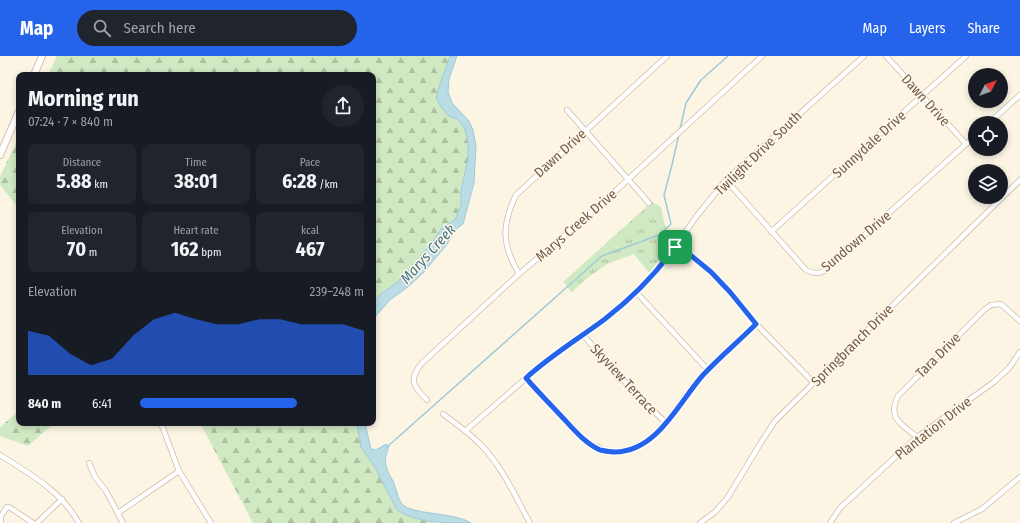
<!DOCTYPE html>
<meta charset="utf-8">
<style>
body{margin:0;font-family:"Fira Sans Condensed",sans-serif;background:#20242c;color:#f1f3f6;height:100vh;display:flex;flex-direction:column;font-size:15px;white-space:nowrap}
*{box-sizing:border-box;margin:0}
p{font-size:13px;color:#9ea1a6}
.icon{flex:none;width:22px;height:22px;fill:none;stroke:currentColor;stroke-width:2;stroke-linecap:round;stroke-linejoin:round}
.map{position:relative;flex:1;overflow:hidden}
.drawer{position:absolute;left:16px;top:16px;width:360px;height:354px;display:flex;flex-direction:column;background:#171b24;border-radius:8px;box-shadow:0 2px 6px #0003}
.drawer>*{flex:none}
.needle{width:26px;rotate:48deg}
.buttons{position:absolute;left:968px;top:12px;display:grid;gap:8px}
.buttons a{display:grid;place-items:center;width:40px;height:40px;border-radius:50%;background:#171b24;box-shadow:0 2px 6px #0003;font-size:20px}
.pin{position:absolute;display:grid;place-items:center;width:34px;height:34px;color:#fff;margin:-17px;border-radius:8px;box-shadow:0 2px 6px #0006}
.round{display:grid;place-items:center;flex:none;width:42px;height:42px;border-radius:21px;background:#20242c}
.overview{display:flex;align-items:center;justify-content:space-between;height:68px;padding:0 12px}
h1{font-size:22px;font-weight:700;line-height:30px}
.figures{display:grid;grid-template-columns:repeat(3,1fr);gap:6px;height:68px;padding:4px 12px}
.figures div{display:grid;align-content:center;border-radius:8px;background:#20242c;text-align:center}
.figures b{font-size:20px;font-weight:700}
.figures small{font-size:11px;font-weight:400}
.figures p{font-size:11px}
.chart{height:112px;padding:8px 12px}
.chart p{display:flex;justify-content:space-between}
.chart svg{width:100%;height:72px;margin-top:4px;fill:#2563eb;opacity:.7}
ul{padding:0 12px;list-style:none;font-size:13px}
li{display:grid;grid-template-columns:64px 48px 1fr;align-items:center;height:30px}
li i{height:10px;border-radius:5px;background:#2563eb}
header{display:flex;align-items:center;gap:24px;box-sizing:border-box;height:56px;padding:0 20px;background:#2563eb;color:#fff}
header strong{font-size:19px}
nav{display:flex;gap:22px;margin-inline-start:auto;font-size:14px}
.search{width:280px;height:36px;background:#20242c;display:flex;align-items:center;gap:10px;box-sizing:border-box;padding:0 14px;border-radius:22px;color:#9ea1a6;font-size:15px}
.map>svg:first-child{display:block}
.forest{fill:url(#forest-firs)}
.park{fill:url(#park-tufts)}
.water{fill:#b9dce5;stroke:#9fcad7}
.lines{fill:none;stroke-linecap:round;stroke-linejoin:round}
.stream{stroke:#9fcad7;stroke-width:1.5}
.minor-casing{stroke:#cdbdab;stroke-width:6}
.secondary-casing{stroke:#d2bfab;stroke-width:8}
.minor{stroke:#fff;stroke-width:4.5}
.secondary{stroke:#fff;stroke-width:6}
.route-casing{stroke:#fff;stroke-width:8}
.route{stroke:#2563eb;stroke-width:5}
.labels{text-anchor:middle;stroke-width:3;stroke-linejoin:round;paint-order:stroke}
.street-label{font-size:14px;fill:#745c4a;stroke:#fff8ea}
.water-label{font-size:15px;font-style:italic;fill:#478;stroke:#fff8ea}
</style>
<header>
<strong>Map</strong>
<div class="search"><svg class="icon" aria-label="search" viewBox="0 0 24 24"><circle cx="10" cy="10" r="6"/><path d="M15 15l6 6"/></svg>Search here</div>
<nav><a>Map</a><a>Layers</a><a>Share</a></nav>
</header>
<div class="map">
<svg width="1020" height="467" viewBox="0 0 1020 467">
<defs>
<pattern id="forest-firs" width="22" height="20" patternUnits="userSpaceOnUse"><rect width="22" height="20" fill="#d0e9c3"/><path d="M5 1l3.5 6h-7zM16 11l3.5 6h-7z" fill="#adc0a0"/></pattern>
<pattern id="park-tufts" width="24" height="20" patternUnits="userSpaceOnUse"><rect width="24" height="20" fill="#d0e9c3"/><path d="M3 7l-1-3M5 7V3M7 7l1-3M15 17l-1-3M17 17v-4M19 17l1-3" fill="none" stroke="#adc0a0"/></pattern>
</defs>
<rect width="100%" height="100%" fill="#fcf5e4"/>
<g class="forest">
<polygon points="57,0 450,0 440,28 436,42 465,73 468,86 468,103 461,135 461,149 455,164 442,172 434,184 398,226 382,237 373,247 373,19 48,19"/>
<polygon points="19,80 19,153 0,129 0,121"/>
<polygon points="19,355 19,367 54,367 28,390 0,380 0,371"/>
<polygon points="200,367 357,367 361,391 374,410 397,454 438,467 253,467"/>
</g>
<polygon class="park" points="652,146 661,151 665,169 674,183 668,193 649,217 634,198 607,208 586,223 572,236 563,226"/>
<g class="water">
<polygon points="450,0 457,0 449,23 448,36 452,47 469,65 473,74 476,90 474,127 463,168 455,174 448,187 424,216 409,230 390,244 374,262 373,269 373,247 382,237 398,226 434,184 442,172 455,164 461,149 461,135 468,103 468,86 465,73 457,63 449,60 441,51 436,42 440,28"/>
<path d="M357,367H365L371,393L376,394L386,388L389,390C383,406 385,411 393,425C396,432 398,443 402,448C412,459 454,456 471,467C448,467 415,467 397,454L374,410L361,391Z"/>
</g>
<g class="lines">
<g class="stream">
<polyline points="680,73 686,47 701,24 728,0"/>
<polyline points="387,391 602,200 659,179 671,168 664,139 672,109 679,78"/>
</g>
<defs>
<g id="minor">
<polyline points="886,0 966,88"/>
<polyline points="567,54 649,147"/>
<polyline points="989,67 1020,39"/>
<path d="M726,124L806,214C813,218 818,218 824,215L975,80"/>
<polyline points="771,176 966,0"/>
<polyline points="677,188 711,216 730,236 756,268 814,327"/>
<path d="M519,218C502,189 501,170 516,139L667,0"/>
<polyline points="636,236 708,314"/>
<polyline points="583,279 635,337 666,367"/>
<path d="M526,322L585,384C641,422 667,361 697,325C715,305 736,287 756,268"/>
<path d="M427,344C413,330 408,324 422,307L519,218L596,153L762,0"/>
<path d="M443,358C455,367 468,376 479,387C501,408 515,440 530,467"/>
<polyline points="161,367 179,415 211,467"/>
<polyline points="465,375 546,305 604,263 622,249 657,215 668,201 696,161 726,124 864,0"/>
<path d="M917,381C901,368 887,362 898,340L984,254L991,249L1001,248L1020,265"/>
<path d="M0,399C30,418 61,435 79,467"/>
<polyline points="89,407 95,421 106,435 123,467"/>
<polyline points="118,457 179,415"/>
<polyline points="1,467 1,460 7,451 9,451 33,467"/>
<polyline points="37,467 62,443"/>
<polyline points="700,467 715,456 728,441 760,388 775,365 1020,124"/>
<polyline points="830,467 840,452 917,381 994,326 1009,312 1020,296"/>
<polyline points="954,467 982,453 1020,421"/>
</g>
<g id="secondary">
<polyline points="34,19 42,0"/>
<polyline points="0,99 19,55"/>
</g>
</defs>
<use href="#minor" class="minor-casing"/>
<use href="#secondary" class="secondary-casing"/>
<use href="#minor" class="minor"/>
<use href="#secondary" class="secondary"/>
</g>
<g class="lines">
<defs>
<path id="route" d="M677,188L711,216L730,236L756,268C739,285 720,301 703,319C679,346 657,396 615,396C610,396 605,395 600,394C585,387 574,374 563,362C551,349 538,336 526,322C550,300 578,283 605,263C632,242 657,217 677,188Z"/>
</defs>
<use href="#route" class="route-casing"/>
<use href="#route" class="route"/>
</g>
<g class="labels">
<g class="street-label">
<text transform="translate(926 44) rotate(48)" y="5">Dawn Drive</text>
<text transform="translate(869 88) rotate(-42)" y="5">Sunnydale Drive</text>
<text transform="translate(560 97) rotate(-42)" y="5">Dawn Drive</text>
<text transform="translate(758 97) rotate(-44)" y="5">Twilight Drive South</text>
<text transform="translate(576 169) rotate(-41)" y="5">Marys Creek Drive</text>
<text transform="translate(856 185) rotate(-40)" y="5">Sundown Drive</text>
<text transform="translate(852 289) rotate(-45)" y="5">Springbranch Drive</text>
<text transform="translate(938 299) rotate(-45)" y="5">Tara Drive</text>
<text transform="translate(624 323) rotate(47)" y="5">Skyview Terrace</text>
<text transform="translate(933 372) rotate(-38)" y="5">Plantation Drive</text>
</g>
<g class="water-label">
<text transform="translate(428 198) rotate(-48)" y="5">Marys Creek</text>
</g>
</g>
</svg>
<div class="buttons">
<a><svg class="needle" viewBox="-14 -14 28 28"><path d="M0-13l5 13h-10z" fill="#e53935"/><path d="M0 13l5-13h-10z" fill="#9ea1a6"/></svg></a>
<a><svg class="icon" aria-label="locate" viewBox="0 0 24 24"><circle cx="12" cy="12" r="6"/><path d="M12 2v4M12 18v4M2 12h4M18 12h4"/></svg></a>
<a><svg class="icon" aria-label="layers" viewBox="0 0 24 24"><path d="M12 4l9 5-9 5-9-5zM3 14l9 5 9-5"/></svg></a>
</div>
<div class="pin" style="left:675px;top:191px;background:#1e9e55"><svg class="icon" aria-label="arrive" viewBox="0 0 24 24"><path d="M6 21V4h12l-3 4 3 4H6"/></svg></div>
<section class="drawer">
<div class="overview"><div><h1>Morning run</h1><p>07:24 · 7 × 840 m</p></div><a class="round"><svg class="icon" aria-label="share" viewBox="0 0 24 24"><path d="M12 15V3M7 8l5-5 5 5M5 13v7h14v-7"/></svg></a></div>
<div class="figures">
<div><p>Distance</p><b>5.88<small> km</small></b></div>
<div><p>Time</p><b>38:01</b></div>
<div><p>Pace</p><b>6:28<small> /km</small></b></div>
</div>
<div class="figures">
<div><p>Elevation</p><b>70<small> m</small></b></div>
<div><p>Heart rate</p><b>162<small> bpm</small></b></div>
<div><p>kcal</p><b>467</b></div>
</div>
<div class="chart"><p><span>Elevation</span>239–248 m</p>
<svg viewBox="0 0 160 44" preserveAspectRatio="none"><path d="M0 44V17L10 20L20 31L30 38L40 34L50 20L60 10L70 6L80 10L90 13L100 13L110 10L120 10L130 13L140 13L150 13L160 17V44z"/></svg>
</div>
<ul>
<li><b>840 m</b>6:41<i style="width:70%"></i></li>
</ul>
</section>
</div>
